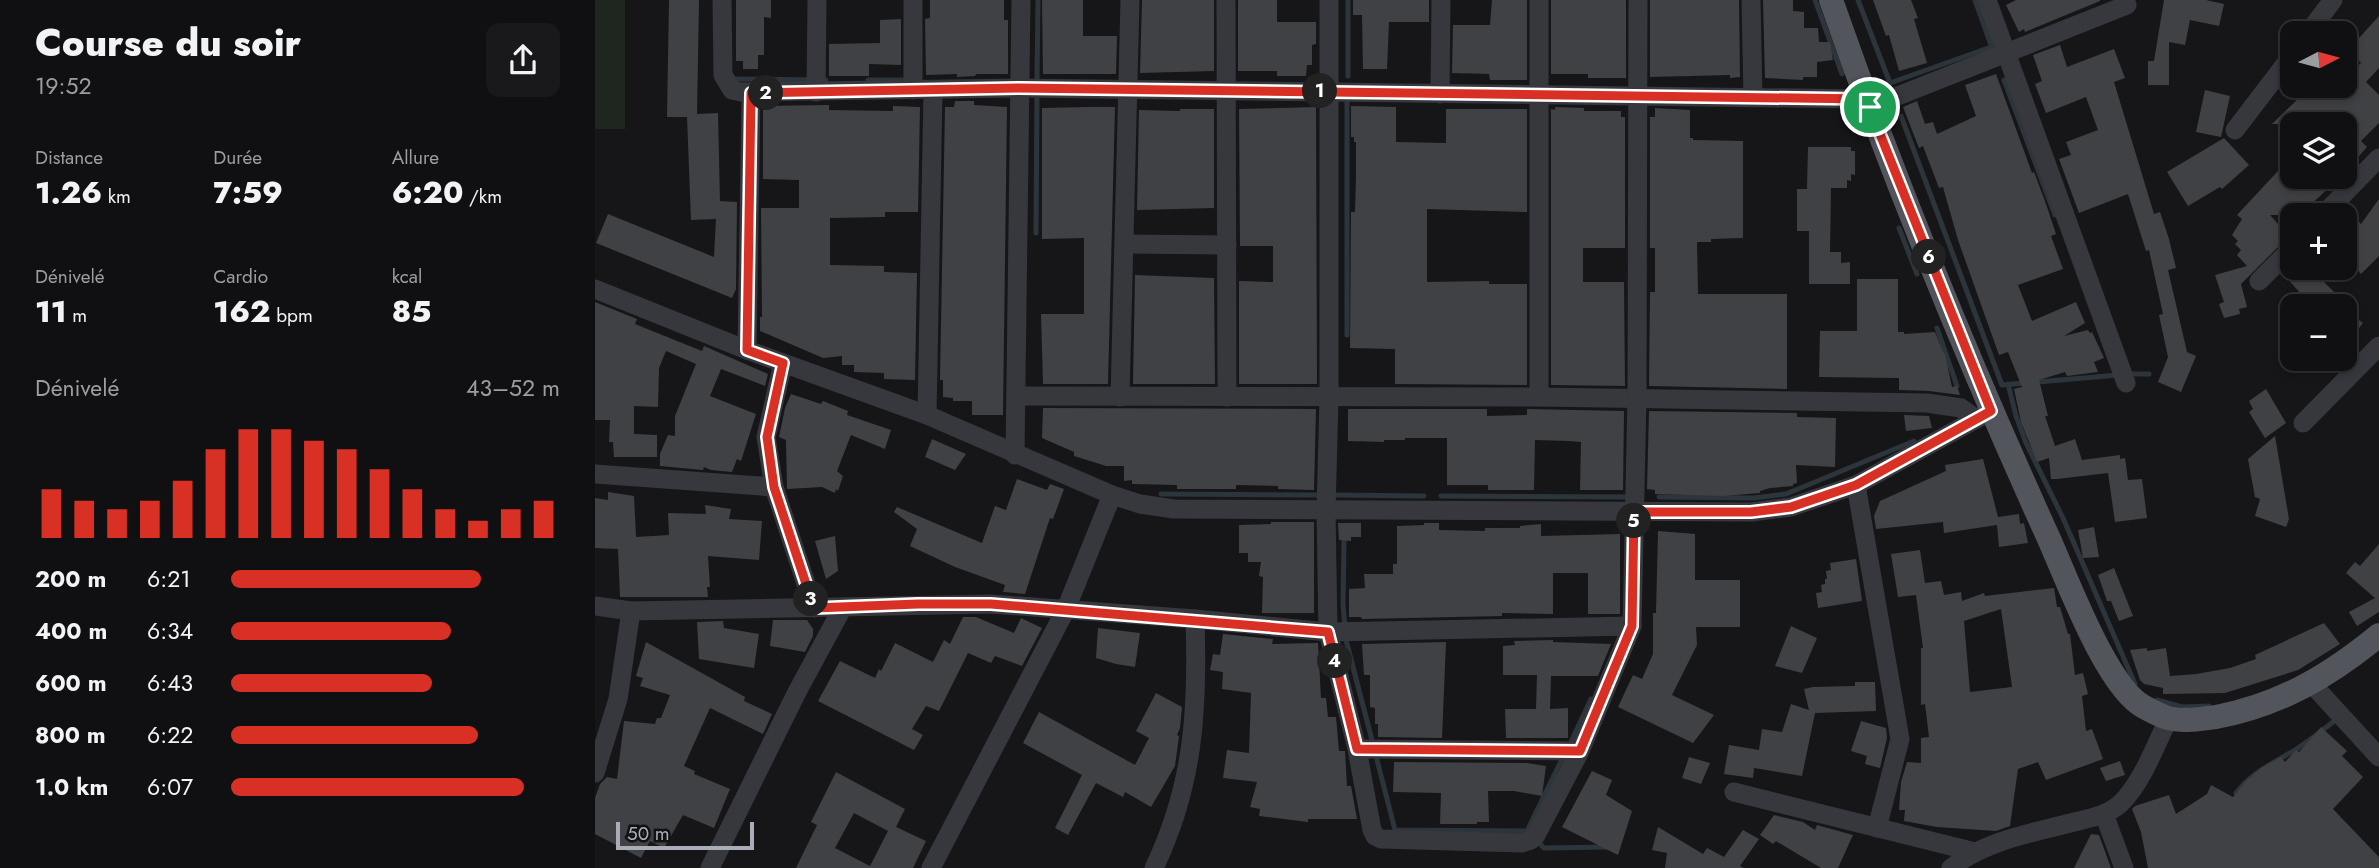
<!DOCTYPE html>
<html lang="fr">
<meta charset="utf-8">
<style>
body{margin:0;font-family:Jost,sans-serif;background:#19191b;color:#f1f3f6;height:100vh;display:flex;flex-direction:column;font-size:26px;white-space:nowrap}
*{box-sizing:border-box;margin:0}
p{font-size:23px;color:#9c9d9f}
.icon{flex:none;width:38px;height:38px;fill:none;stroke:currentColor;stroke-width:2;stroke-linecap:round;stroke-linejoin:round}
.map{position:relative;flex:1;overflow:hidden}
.sheet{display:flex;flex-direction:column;background:#101012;width:595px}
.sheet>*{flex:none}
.needle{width:46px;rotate:84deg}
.fabs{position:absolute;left:1685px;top:21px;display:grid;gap:14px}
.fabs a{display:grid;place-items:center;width:77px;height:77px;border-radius:14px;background:#101012;box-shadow:0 4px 10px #0003,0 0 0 2px #303032;font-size:35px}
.scale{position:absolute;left:21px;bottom:18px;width:138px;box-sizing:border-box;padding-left:7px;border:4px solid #a8adb8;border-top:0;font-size:19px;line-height:24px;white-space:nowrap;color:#a8adb8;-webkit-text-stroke:5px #111113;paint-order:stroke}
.pin{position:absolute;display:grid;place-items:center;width:60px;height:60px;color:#fff;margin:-30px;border:4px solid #fff;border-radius:50%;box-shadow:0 2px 7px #0007}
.km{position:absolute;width:35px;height:35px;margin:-18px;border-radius:50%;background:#222;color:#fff;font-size:19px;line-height:35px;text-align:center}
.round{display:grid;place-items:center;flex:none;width:74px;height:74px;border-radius:14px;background:#19191b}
.headline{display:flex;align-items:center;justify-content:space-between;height:119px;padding:0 35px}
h1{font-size:38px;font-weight:800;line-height:52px}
.metrics{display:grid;grid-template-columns:repeat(3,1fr);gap:10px;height:119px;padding:7px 35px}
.metrics div{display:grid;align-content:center}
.metrics b{font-size:30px;font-weight:800}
.metrics small{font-size:19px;font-weight:400}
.metrics p{font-size:19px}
.chart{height:196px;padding:14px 35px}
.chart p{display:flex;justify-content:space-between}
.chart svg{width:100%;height:126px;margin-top:7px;stroke:#d93025;stroke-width:6}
ul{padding:0 35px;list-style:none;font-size:23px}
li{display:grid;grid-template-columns:112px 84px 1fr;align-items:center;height:52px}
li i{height:18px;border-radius:9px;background:#d93025}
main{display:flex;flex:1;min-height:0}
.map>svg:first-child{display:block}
.pitch{fill:#1e261f}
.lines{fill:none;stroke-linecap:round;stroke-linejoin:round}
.stream{stroke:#2c353c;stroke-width:5}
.building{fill:#404145;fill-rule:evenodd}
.minor{stroke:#37383d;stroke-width:19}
.major{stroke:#53555c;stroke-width:24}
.route-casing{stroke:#fff;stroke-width:14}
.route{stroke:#d93025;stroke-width:9}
</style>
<main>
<section class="sheet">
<div class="headline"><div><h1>Course du soir</h1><p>19:52</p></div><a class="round"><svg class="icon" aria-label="share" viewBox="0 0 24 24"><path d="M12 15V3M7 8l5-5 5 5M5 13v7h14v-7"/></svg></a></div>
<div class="metrics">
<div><p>Distance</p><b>1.26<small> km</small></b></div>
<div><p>Durée</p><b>7:59</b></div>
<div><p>Allure</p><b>6:20<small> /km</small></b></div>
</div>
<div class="metrics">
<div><p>Dénivelé</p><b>11<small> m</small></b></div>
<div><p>Cardio</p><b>162<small> bpm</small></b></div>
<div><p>kcal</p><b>85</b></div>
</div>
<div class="chart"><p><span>Dénivelé</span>43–52 m</p>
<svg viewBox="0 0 160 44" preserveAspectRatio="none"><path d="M5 44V27M15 44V31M25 44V34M35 44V31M45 44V24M55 44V13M65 44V6M75 44V6M85 44V10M95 44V13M105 44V20M115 44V27M125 44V34M135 44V38M145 44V34M155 44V31"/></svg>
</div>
<ul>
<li><b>200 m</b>6:21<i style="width:76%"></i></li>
<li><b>400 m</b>6:34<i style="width:67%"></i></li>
<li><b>600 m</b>6:43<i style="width:61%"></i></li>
<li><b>800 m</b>6:22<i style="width:75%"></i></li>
<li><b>1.0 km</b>6:07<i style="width:89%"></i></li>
</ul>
</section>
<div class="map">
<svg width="1784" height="868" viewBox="0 0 1784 868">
<rect width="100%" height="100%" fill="#161618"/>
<rect class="pitch" x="0" y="0" width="30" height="129"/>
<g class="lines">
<g class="stream">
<polyline points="1220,0 1247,74"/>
<polyline points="1263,0 1295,83 1396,47"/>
<polyline points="1380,0 1397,48"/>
<polyline points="753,76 753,0"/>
<polyline points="136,79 231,80"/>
<polyline points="442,79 443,0"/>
<polyline points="273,80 314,80"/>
<polyline points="1409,80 1460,215"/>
<polyline points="1306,116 1407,385 1523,375"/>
<polyline points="1304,228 1322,274"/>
<polyline points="441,233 442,93"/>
<polyline points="1342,328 1362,386"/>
<polyline points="752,335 752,101"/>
<polyline points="1533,374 1554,374"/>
<polyline points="1413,384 1421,416 1431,443 1468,518 1540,684"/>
<polyline points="566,494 727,495"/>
<polyline points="742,495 829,496"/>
<polyline points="846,496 1034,497"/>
<polyline points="1064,497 1159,498 1191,494 1319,441"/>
<polyline points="749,540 748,604 751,640 778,744"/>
<polyline points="1562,700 1587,707 1614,706"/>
<polyline points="975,744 996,699"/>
<polyline points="781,756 800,830 932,831 968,757"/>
<path d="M1641,793C1658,771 1679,763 1703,748C1715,740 1727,731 1738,722"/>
<polyline points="945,844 949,848 1013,847"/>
</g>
</g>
<g class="building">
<polygon points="74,0 104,0 102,114 123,113 125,201 142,202 141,289 137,298 1,243 13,214 119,257 121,219 96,220 92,117 72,117"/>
<polygon points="141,0 176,0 176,18 169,17 169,55 163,55 163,69 148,69 148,61 141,61"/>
<polygon points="335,0 409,0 409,20 413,20 413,74 381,74 380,76 362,77 362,74 331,75 330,19 335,18"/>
<polygon points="447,0 488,0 488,36 522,36 521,74 448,74"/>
<polygon points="547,0 619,0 619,71 545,73"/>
<polygon points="643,0 682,0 682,22 721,22 721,44 717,45 717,65 712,65 711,76 682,76 682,71 643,71"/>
<polygon points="758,0 834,0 834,22 794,22 792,69 768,69 767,15 758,15"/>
<polygon points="897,0 932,0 932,80 895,80 894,74 857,73 858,25 895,25"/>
<polygon points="956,0 1031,0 1031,78 993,78 993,74 956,74"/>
<polygon points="1055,0 1144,0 1145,77 1135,78 1135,75 1055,77"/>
<polygon points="1168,0 1198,0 1198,11 1209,12 1209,28 1223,28 1224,42 1235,42 1238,60 1222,62 1222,77 1208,77 1208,80 1170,78"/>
<polygon points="1278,0 1316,0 1323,18 1319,19 1332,63 1304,71 1294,35 1291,36"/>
<polygon points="1421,0 1505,0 1505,1 1430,32 1429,29 1424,32 1411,5"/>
<polygon points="1569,0 1611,0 1629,4 1624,26 1595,20 1590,45 1574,42 1574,85 1553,85 1553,61 1559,61"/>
<polygon points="1784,16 1784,68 1771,82 1784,95 1784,123 1766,141 1772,147 1750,172 1750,124 1705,124 1701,121 1697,124 1677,124 1714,88 1717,92 1725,86 1750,86 1750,78 1766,63 1754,49"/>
<polygon points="306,19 306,65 274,64 274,76 234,76 234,44 285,43 285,20"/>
<polygon points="1465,45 1472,67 1519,49 1530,78 1519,82 1559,214 1565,212 1574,239 1581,268 1573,270 1592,352 1601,356 1586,392 1563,382 1573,357 1564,315 1568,314 1554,250 1551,251 1533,194 1484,213 1464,159 1476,155 1471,142 1503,130 1491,97 1451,113 1440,84 1447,81 1438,55"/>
<polygon points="1401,74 1437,173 1439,172 1450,201 1461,234 1456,236 1468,269 1423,285 1437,321 1481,302 1490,323 1469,336 1493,330 1495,333 1497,332 1509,358 1499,362 1503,372 1472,376 1470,372 1444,380 1453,416 1450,416 1460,446 1480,439 1487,460 1525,455 1525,459 1530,458 1533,480 1547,479 1552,518 1520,522 1513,473 1462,479 1456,479 1454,458 1442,462 1426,422 1419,389 1427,387 1413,352 1404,355 1363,240 1348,187 1344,188 1328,146 1324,148 1308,107 1322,101 1330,124 1338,122 1342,134 1381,116 1370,85"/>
<polygon points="1610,90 1635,96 1626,137 1601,132"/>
<polygon points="360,101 379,101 379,105 412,107 408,415 377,415 377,401 358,401 358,398 348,397 348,380 345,380 350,107 359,107"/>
<polygon points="234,105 234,110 298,111 298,106 325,107 323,212 290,212 290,217 235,218 235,265 289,266 289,272 322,273 320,380 289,379 289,373 259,372 259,365 247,365 247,356 228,358 165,331 165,317 167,317 166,208 204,208 204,180 168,179 168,106"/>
<polygon points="756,106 801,107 801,142 851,143 851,109 932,109 932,212 832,209 832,282 894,281 894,284 932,284 932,385 800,384 800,349 755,348 756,212 760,212 761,177 761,142 759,142 759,137 756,137"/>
<polygon points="492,107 520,107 513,384 448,384 446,314 489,314 489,238 447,239 447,108"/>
<polygon points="721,107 722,384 644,384 644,281 678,282 678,246 645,246 644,109"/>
<polygon points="960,107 989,108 989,111 1026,111 1026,117 1030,117 1030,248 988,248 988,282 1029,282 1030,386 956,385 956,109 960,110"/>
<polygon points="1060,108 1095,110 1095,138 1098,138 1098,140 1148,141 1148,238 1116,239 1116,242 1102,242 1103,294 1192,294 1192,389 1054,386 1055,292 1060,292 1060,248 1055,248 1055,117 1060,117"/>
<polygon points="585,109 619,109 619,208 542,210 544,110 585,111"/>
<polygon points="1629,138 1654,165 1627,189 1625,187 1593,206 1572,172"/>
<polygon points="1213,147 1256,147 1256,151 1260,151 1260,175 1256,174 1256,181 1252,180 1252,188 1236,188 1235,252 1246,252 1246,263 1255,262 1255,284 1214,284 1214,231 1202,231 1202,189 1212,189"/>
<polygon points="1698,155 1698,177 1745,177 1705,215 1675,215 1694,236 1646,284 1652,307 1644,309 1645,314 1629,318 1624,304 1629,302 1620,275 1652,266 1642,255 1646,250 1640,244 1643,241 1637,235 1647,219 1642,215"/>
<polygon points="1784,199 1784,256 1766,274 1761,268 1750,280 1750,210 1752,208 1766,224"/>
<polygon points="1698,265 1698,268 1715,268 1743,296 1734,306 1717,306 1688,274"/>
<polygon points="540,275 619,278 620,384 538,384"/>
<polygon points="1262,279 1303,279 1303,332 1309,332 1309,334 1340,332 1349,354 1350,354 1357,387 1362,386 1365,395 1334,391 1306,390 1304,390 1304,378 1224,377 1225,331 1262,331"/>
<polygon points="0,302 42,319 40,324 107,351 109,346 173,374 170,386 126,369 115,396 161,414 146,461 142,459 137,472 116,470 109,467 108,470 65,466 65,454 73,435 80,436 80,416 101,364 71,351 64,368 63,407 39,406 39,434 62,435 62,457 19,457 18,442 14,442 15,420 0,420"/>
<polygon points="1750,310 1768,323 1750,347"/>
<polygon points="1671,389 1691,423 1670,438 1654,412 1658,409 1654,401"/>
<polygon points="196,394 226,404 228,401 253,411 252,415 296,430 290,449 256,435 242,471 248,476 243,491 241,489 240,493 227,487 192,489 191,440 184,437 190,408"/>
<polygon points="448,408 721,409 719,490 683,489 683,486 641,485 641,489 582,489 582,485 537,484 537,480 529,481 529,466 511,466 479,456 479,452 447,438"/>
<polygon points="753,409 892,409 892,416 932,415 932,409 1029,411 1028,490 985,490 986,442 974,441 940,440 939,490 893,490 893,485 852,485 852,438 810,438 810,440 789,440 789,442 753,441"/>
<polygon points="1054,411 1202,413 1202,417 1241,418 1240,467 1201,465 1202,483 1198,484 1198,486 1175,488 1165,491 1165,493 1128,496 1060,494 1060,490 1052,489"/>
<polygon points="1309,415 1334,416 1337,428 1311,431"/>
<polygon points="1680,436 1694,519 1691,527 1660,516 1665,499 1660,497 1653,459"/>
<polygon points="337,439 371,454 360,470 330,457"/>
<polygon points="1388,459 1403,517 1424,514 1425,524 1429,523 1433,543 1404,547 1402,525 1349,533 1348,522 1281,529 1279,516 1285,501 1351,471 1350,465"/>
<polygon points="422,479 452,490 455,484 469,489 458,519 455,518 430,594 408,592 410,585 360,567 315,546 322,529 299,512 302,507 387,543 400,506 411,510"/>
<polygon points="13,492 39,496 41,537 74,535 73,513 111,514 110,505 136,509 134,519 167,521 164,560 113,556 115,587 112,587 113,597 25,597 23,549 0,548 0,498 13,500"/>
<polygon points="676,522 719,522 719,613 667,613 668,577 664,576 666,562 653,562 653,553 644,553 644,525 676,524"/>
<polygon points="743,523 766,523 766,537 756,537 756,541 744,540"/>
<polygon points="829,523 844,523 844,530 890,531 890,528 925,528 925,526 946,524 946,536 1025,534 1025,614 993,614 993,573 958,573 958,614 907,613 907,616 767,619 766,617 754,617 754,589 770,588 769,574 798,574 798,564 802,564 802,526 829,525"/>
<polygon points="1499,527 1504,557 1488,558 1483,530"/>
<polygon points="1063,531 1100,534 1100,580 1145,580 1145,627 1101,627 1102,645 1077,695 1119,715 1098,743 1023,707 1038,675 1047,679 1058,654 1058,613 1061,613"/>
<polygon points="240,536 243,571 231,579 220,541"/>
<polygon points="1784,544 1784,612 1762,626 1754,612 1780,598 1751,573 1760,562 1765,566"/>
<path d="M1325,550L1330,583L1346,581L1349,595L1366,592L1367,601L1389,593L1390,596L1459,588L1462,607H1465L1473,634H1475L1480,675L1488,673L1493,694L1487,696L1491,731L1497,729L1508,759L1451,780L1443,762L1423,769L1415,826L1401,831L1342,827L1309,821L1310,810H1304L1306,782L1312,762L1326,763V738L1334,737L1330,704L1326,705V648H1328L1321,595L1303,597L1296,554ZM1406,609L1417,687L1375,692L1369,621Z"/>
<polygon points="1261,559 1267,601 1223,608 1221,593 1227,592 1226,585 1230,584 1230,579 1232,579 1231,571 1236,570 1235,563"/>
<polygon points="1519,568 1538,616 1524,621 1516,601 1512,601 1503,575"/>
<polygon points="368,617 381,617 419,633 426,618 447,628 427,666 400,656 396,663 373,653 344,711 331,706 317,729 328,735 319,750 223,701 245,661 280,678 284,669 286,671 300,643 338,662 349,640 355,644"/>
<polygon points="178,620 212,620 218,629 218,636 210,652 175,646"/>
<polygon points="128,621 129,628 164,634 159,668 104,659 102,622"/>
<polygon points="1729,623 1745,644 1703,670 1630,693 1568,694 1568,688 1549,684 1545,680 1535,650 1552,648 1552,651 1571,648 1575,676 1601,674 1635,668 1661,659 1660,655"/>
<polygon points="1196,626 1222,638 1207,673 1180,666"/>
<polygon points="503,628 545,633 540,667 521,664 501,658"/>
<polygon points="628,634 678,639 677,644 723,643 726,698 731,698 733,717 741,717 744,751 750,751 752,786 756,786 762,819 713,819 713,822 664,816 665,809 655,807 662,782 628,778 632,750 654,753 656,693 627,689 628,672 615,670 618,654 625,655"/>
<polygon points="958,640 958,642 1016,644 1003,676 956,676 955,709 973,708 973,738 911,738 910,709 941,709 942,675 908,675 908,646 920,645 919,641"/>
<polygon points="51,642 150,697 149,701 177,714 168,734 115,708 89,766 100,771 99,774 135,789 119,828 88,815 69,848 55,841 46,858 0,834 0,798 5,784 12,777 22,779 29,721 60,724 62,718 66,718 75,695 45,686 48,678 41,676"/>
<polygon points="851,642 847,738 783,737 783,724 780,724 780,708 775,707 775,675 769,675 767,644"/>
<polygon points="1260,682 1280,682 1281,711 1220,713 1207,776 1159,768 1158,778 1129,774 1134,745 1164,750 1167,729 1187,732 1196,704 1214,710 1209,689 1218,687 1260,686"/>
<polygon points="561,693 587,707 585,728 582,735 584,736 580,766 556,807 530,792 528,797 501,783 473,835 460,828 487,775 428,743 444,712 540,765 554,738 541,731"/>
<polygon points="1266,721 1291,728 1292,738 1285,768 1270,764 1272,756 1256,751"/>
<polygon points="1726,727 1752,751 1747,756 1768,777 1738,809 1784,857 1784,868 1553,868 1546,832 1537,809 1540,806 1574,795 1581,814 1612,794 1616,785 1638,797 1651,781 1666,768 1686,757 1690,762 1701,750 1704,752"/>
<polygon points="1094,757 1115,763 1106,784 1087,778"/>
<polygon points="1525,761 1530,775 1511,781 1505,768"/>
<polygon points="799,762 932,763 951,766 947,796 919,791 893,791 894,822 882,822 882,824 845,824 846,793 798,792"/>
<polygon points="997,771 1017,780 1011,795 1037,811 1023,855 967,827"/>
<path d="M241,772L310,809L301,827L331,841L318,868H201L222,825L216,822ZM259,813L293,831L275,866L240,848Z"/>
<polygon points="1179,815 1208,822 1220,830 1222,825 1258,835 1243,868 1226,868 1181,841 1178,844 1165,835"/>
<polygon points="1063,827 1108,854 1112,848 1129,857 1148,830 1164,839 1145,866 1149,868 1070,868 1072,853 1057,850"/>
<polygon points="1496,834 1504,835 1516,868 1479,868"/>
</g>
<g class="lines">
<g class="minor">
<polyline points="127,0 128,75 137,90 146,92 424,88 1271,99"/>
<polyline points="631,0 632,397"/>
<polyline points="734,0 734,398 731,511 733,632 762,749 777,830 780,836 786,839 927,843 936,840 941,835 985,751"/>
<polyline points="944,0 944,397"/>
<polyline points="1156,0 1158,97"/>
<polyline points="1392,0 1531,383"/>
<polyline points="1713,33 1738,0"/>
<polyline points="318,90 318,0"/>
<polyline points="221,92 222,0"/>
<polyline points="845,94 846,0"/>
<polyline points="1275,107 1532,5"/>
<polyline points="1640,130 1698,54"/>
<polyline points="1728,215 1784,158"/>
<polyline points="529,244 632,245"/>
<polyline points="1664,281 1698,247"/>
<polyline points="0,289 152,350 332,415 517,495 545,504 579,509 1156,512 1196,507 1261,485 1396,411"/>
<polyline points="152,350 156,93"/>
<polyline points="188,363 171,437 179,487 219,608"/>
<polyline points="421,396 944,397 1332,403 1366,408 1381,419"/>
<polyline points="525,397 535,0"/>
<polyline points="332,415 338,90"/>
<polyline points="1708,423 1784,346"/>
<polyline points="420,455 426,0"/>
<polyline points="0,474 179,487"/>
<polyline points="1261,485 1305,739 1282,828"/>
<path d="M0,606L36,611L396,604L600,619C603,709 599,785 559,868"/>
<polyline points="600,619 733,632 1037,626"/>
<polyline points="1716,683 1784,757"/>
<polyline points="762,749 985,751 1037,626 1042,398 1043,0"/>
<polyline points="0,773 23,699 36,611"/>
<polyline points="1139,792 1380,852"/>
<polyline points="1509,814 1529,868"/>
<polyline points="115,868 202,692 248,607"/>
<polyline points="336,868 471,609 517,495"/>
<path d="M1356,868C1388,842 1432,834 1471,824C1490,819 1511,817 1526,803C1547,783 1561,744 1574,718"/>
</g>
<path class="major" d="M1236,0C1300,183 1374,363 1454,539C1472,579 1512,688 1549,707C1557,711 1566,716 1573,718C1587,722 1607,719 1621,717C1685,705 1734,676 1784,635"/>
</g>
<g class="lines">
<defs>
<polygon id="route" points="424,88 1271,99 1396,411 1261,485 1196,507 1156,512 1039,512 1037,626 985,751 762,749 733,632 396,604 323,604 219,608 179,487 172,437 188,363 152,350 156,93"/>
</defs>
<use href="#route" class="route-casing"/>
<use href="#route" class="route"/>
</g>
</svg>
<div class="fabs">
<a><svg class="needle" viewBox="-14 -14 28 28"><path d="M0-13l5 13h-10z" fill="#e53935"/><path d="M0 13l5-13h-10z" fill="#9c9d9f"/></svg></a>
<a><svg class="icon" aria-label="layers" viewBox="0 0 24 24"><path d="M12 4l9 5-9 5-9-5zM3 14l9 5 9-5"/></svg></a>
<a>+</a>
<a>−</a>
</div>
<div class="scale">50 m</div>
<div class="pin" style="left:1275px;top:107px;background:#1e9e55"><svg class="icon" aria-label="arrive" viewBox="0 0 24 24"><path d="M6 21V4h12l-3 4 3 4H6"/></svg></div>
<b class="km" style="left:725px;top:91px">1</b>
<b class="km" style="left:171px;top:93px">2</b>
<b class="km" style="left:216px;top:599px">3</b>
<b class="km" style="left:740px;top:661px">4</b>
<b class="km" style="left:1039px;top:521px">5</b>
<b class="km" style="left:1334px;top:257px">6</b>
</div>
</main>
